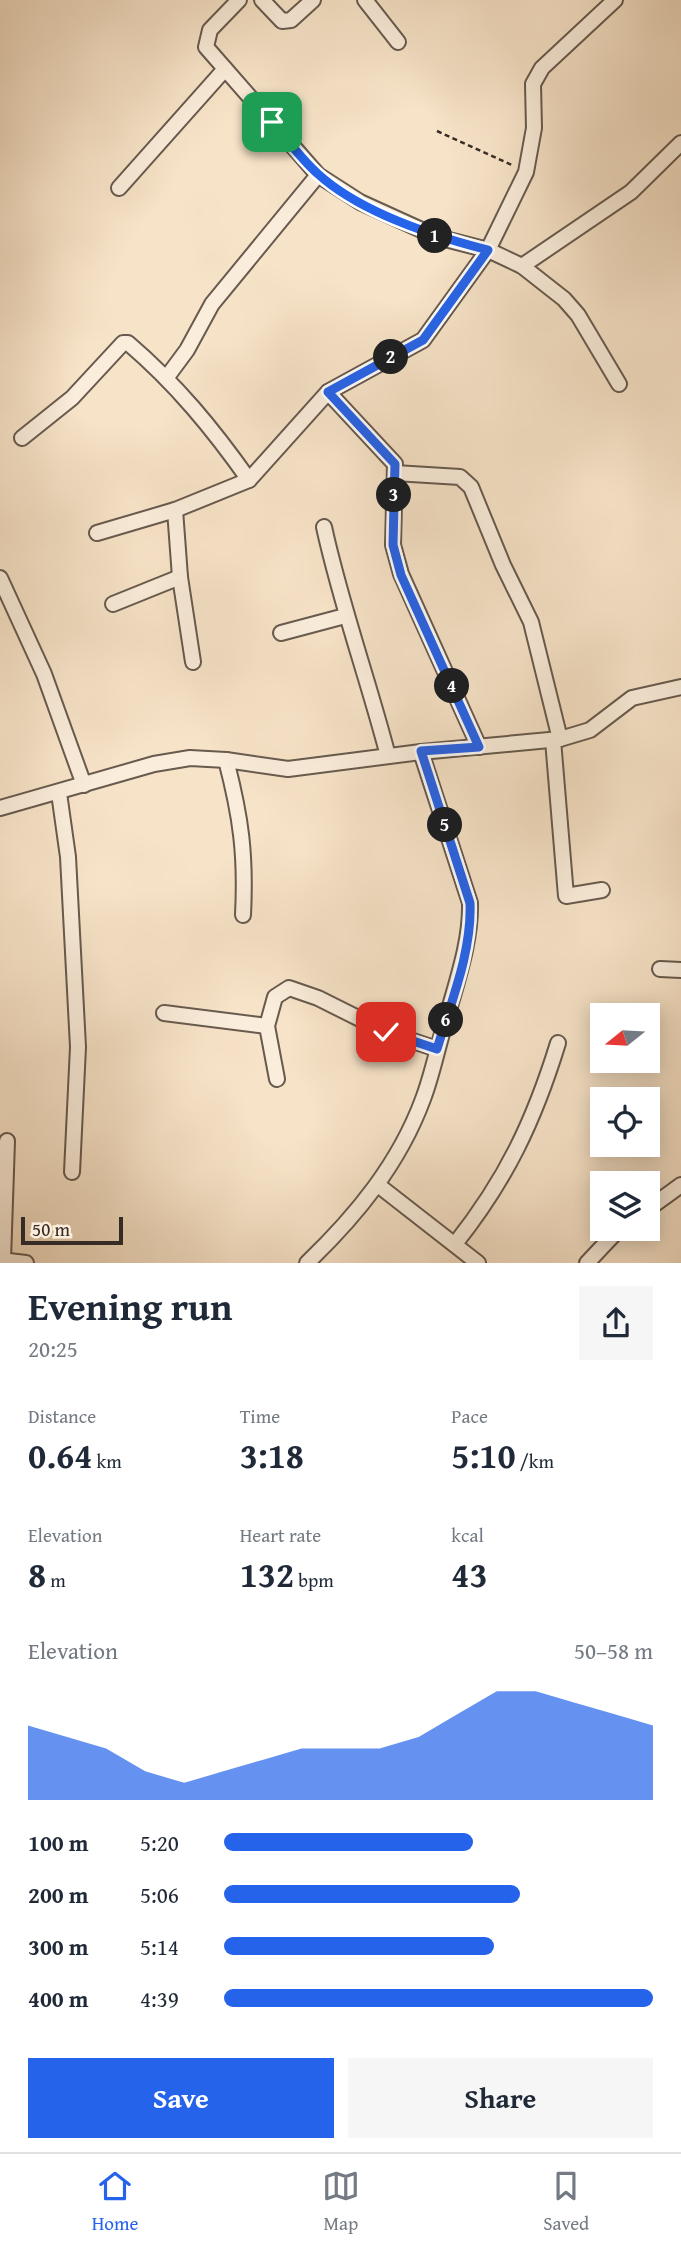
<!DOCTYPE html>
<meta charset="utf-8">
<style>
body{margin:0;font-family:"Gentium Book Plus",serif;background:#f6f6f7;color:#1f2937;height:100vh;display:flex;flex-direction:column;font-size:26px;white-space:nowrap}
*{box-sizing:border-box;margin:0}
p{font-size:23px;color:#747a83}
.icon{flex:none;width:38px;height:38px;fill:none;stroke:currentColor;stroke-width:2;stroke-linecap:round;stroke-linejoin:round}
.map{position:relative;height:1263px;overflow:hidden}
.side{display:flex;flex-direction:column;background:#fff;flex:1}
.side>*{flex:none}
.needle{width:46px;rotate:252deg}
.fabs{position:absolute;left:590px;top:1003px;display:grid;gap:14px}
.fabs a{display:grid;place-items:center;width:70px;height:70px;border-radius:0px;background:#fff;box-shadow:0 4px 18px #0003;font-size:35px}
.scale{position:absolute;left:21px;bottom:18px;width:102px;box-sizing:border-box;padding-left:7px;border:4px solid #372c25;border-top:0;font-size:19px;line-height:24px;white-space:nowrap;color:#372c25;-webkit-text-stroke:5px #faeddb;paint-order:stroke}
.pin{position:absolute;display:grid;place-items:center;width:60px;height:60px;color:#fff;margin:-30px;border-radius:14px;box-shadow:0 4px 10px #0006}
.km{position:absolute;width:35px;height:35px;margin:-18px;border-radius:50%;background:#222;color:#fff;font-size:19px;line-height:35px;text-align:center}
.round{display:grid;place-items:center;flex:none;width:74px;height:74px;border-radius:0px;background:#f6f6f7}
.headline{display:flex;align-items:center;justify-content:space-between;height:119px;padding:0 28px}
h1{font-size:38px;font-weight:800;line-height:52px}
.metrics{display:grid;grid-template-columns:repeat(3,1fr);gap:10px;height:119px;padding:7px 28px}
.metrics div{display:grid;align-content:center}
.metrics b{font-size:35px;font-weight:800}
.metrics small{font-size:19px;font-weight:400}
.metrics p{font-size:19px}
.chart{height:196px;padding:14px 28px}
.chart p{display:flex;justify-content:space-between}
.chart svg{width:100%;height:126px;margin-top:7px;fill:#2563eb;opacity:.7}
.primary-button{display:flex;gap:14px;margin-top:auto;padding:14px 28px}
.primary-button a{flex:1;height:80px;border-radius:0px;background:#2563eb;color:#fff;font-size:28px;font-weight:800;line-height:80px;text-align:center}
.primary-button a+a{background:#f6f6f7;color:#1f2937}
ul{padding:0 28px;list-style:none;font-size:23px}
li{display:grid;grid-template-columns:112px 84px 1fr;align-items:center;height:52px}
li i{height:18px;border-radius:9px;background:#2563eb}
.tabs{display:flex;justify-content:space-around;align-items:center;height:98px;border-top:2px solid #e0e1e3;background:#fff;font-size:19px;color:#747a83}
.tabs a{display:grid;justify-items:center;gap:4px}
.tabs .selected{color:#2563eb}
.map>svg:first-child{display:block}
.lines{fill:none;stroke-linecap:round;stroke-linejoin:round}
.minor-casing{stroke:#675a4e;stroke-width:18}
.path{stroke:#372c25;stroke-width:2.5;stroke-dasharray:5 3.5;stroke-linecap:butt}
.minor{stroke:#faeddb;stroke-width:14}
.route-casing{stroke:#fff;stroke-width:14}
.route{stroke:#2563eb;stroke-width:9}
</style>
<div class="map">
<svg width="681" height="1263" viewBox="0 0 681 1263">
<rect width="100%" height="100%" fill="#f7e3c8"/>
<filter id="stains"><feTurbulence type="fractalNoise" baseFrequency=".00286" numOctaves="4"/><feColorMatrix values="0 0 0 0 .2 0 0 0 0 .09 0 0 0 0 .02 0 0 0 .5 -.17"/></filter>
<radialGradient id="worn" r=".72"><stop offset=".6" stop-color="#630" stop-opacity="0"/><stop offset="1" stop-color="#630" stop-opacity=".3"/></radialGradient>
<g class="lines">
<defs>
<g id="minor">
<polyline points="239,0 210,30 206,47 318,175 360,202 437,237 488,250 522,266 564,299 578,315 619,384"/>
<polyline points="262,0 282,21 291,20 313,0"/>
<polyline points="365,0 398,42"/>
<polyline points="119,188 225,69"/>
<polyline points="522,266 631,192 681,143"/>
<polyline points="167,377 187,350 212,304 318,175"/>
<polyline points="328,392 395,464 393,545 401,574 479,747"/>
<path d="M22,438L72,398L123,343H128C176,384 213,429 249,480"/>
<polyline points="395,473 460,477 471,487 503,565 531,622 560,739"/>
<polyline points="175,510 180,577 193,662"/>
<path d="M324,527C341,605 368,679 388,756"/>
<polyline points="97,533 175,510 249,480 328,392 423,340 488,250 526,172 534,128 533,84 542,68 615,0"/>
<polyline points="0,578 44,674 84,785"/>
<polyline points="113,604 180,577"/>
<polyline points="281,633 345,616"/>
<polyline points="553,740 566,896 602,890"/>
<path d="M226,760C241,817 246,855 243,915"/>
<polyline points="59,793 68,857 78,1047 72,1172"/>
<polyline points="0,808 154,764 190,758 226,760 288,769 421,752 560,739 590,730 632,698 681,687"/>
<polyline points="660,969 681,970"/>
<polyline points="164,1013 267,1026"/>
<polyline points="277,1079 267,1026 275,997 289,988 318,998 386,1032 437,1049"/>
<polyline points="378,1185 478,1263"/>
<polyline points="648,1209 681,1185"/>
<path d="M455,1244C506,1180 534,1121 558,1043"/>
<polyline points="0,1260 26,1263"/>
<polyline points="3,1260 7,1141"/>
<path d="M307,1263C356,1216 399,1164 423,1099C433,1073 438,1044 447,1017C457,980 471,941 470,903L421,752"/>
<polyline points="587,1263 620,1228"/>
</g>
</defs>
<use href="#minor" class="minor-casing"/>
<polyline class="path" points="437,131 514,166"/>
<use href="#minor" class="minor"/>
</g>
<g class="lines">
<defs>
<path id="route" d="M272,122C287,139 301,159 318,174C361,213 433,236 488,250L423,340L328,392L395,464L393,545L401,575L479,747L421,751L470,903C472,952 451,1002 437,1049L386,1032"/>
</defs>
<use href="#route" class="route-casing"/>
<use href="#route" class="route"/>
</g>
<rect width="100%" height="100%" filter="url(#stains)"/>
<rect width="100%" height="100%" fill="url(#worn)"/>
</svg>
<div class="fabs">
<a><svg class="needle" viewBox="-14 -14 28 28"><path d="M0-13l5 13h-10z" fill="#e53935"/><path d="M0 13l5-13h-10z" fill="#747a83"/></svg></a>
<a><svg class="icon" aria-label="locate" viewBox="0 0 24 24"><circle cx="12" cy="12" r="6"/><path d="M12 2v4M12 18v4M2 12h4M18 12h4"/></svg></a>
<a><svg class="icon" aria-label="layers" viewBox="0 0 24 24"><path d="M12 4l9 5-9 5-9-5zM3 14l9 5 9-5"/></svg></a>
</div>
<div class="scale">50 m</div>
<div class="pin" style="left:272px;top:122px;background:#1e9e55"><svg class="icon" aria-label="arrive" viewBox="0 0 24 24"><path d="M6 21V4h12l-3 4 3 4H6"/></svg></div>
<div class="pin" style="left:386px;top:1032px;background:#d93025"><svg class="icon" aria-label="check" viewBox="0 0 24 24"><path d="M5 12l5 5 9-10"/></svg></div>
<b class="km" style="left:435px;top:236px">1</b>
<b class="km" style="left:391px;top:357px">2</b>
<b class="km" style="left:394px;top:495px">3</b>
<b class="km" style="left:452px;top:686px">4</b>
<b class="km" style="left:445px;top:825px">5</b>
<b class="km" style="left:446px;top:1020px">6</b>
</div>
<section class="side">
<div class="headline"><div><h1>Evening run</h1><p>20:25</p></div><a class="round"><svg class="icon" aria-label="share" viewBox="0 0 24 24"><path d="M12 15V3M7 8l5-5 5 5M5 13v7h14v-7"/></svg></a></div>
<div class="metrics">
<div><p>Distance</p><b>0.64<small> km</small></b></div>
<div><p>Time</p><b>3:18</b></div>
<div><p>Pace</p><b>5:10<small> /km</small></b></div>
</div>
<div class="metrics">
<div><p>Elevation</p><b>8<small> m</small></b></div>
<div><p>Heart rate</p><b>132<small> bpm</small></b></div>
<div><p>kcal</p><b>43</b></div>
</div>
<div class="chart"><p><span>Elevation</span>50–58 m</p>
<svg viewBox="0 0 160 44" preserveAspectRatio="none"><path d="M0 44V18L10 22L20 26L30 34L40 38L50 34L60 30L70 26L80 26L90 26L100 22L110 14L120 6L130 6L140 10L150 14L160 18V44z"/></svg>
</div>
<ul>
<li><b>100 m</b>5:20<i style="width:58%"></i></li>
<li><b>200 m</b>5:06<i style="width:69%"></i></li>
<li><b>300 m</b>5:14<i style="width:63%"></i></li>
<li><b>400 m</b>4:39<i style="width:100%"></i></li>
</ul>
<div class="primary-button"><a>Save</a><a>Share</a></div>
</section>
<nav class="tabs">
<a class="selected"><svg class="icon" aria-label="home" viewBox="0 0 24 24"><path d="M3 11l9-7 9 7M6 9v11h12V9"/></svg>Home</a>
<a><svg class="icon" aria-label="map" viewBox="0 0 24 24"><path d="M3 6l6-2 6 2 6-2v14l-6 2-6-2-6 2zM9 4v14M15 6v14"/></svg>Map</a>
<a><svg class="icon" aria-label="saved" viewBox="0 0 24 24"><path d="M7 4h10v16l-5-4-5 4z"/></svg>Saved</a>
</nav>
